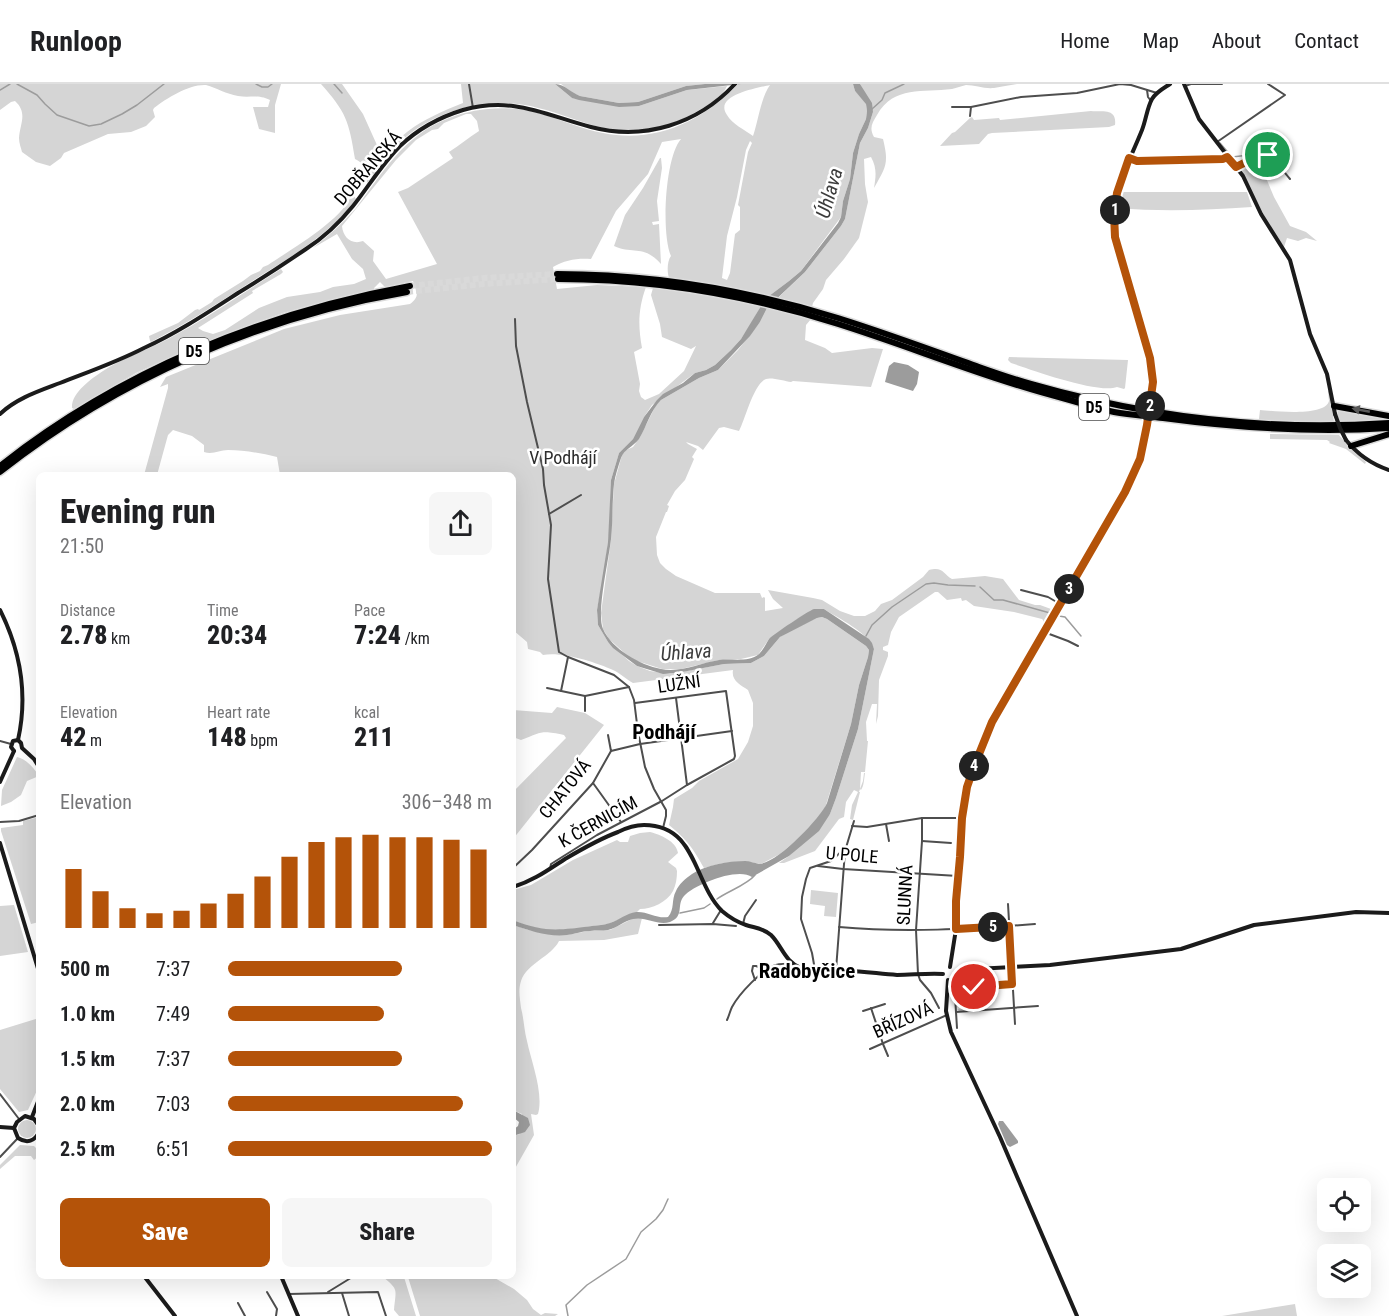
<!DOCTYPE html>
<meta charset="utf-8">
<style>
body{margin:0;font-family:"Roboto Condensed",sans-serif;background:#f6f6f6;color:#202124;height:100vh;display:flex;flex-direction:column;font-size:22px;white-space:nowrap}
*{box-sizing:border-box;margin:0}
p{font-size:20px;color:#757577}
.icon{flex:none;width:33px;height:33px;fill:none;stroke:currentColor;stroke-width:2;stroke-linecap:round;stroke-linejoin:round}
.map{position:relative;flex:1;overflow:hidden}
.drawer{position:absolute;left:36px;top:388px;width:480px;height:807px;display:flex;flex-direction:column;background:#fff;border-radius:9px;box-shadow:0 6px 24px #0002}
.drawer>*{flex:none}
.controls{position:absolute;left:1317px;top:1094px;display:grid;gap:12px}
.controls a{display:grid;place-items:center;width:54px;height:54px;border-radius:9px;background:#fff;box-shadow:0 6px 24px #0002;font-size:30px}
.pin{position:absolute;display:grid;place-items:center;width:51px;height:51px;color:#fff;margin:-26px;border:3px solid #fff;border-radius:50%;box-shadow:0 2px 6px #0007}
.km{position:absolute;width:30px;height:30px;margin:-15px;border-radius:50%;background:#222;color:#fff;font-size:16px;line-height:30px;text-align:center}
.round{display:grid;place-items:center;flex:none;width:63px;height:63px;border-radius:9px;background:#f6f6f6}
.summary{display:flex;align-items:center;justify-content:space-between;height:102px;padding:0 24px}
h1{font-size:33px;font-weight:800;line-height:45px}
.figures{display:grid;grid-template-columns:repeat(3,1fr);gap:9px;height:102px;padding:6px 24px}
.figures div{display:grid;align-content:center}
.figures b{font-size:26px;font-weight:800}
.figures small{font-size:16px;font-weight:400}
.figures p{font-size:16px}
.chart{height:168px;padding:12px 24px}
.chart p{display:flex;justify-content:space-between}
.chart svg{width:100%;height:108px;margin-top:6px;stroke:#b45309;stroke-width:6}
.primary-button{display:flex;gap:12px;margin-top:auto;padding:12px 24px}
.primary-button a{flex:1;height:69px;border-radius:9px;background:#b45309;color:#fff;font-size:24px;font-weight:800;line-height:69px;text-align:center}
.primary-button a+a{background:#f6f6f6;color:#202124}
ul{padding:0 24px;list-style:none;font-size:20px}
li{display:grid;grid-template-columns:96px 72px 1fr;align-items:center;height:45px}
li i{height:15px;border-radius:8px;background:#b45309}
header{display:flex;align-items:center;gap:36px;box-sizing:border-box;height:84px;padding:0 30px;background:#fff;border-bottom:2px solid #e0e0e0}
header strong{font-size:28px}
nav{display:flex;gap:33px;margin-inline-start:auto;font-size:21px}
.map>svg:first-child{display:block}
.green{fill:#d5d5d5;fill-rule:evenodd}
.water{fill:#9c9c9c}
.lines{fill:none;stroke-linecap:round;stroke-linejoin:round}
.stream{stroke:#9c9c9c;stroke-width:1.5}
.highway-tunnel{stroke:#d9d9d9;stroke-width:6;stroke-dasharray:6 3;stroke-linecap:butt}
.highway-casing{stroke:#dbdbdb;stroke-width:9}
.street{stroke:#4e4e4e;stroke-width:2}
.secondary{stroke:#1b1b1b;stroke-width:4}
.highway{stroke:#000;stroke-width:6}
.secondary-bridge{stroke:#1b1b1b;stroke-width:4}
.oneway{fill:#595959}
.route-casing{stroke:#fff;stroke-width:12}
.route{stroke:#b45309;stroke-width:8}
.labels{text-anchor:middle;stroke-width:5;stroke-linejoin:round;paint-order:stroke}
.shield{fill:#fff;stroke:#4c4c4c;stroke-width:1.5}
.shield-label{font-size:16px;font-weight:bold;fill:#000}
.street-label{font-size:18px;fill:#000;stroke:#fff}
.park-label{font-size:18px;fill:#2c2c2c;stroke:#fff}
.water-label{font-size:20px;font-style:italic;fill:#3d3d3d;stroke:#fff}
.quarter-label{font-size:21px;font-weight:bold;fill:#000;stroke:#fff}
</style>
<header>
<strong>Runloop</strong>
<nav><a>Home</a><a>Map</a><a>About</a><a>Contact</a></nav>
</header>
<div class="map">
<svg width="1389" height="1232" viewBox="0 0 1389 1232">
<rect width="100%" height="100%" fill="#fff"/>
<g class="green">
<path d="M0,0H281L275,21V49L259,45L253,23H268L270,16C258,10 251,14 238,12C226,10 217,4 206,1C189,0 167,14 154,24L153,26L155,33L146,42L131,48L108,50L64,69L61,74L50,82L36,78L22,68C21,64 19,59 19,54C20,39 28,29 15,17L11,18L0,26Z"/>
<path d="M321,0H342L363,30L381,70C391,64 398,55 407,48C424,35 443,27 463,19L461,0H555L572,14L639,22L687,6L727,2C723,13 707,22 696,28C670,44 634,50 604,44C581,39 560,29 538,24C490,11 434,25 398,60C387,71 377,86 367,99C360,88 369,82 355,75C349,37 346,28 321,0Z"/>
<polygon points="561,0 705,0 686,2 638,18 619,19 580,12 574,10"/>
<path d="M738,0H853L855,7L866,19L867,27L866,35L859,50L853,69L850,95L843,117L841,133L801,187L789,197L769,212L714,200L669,194C667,188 667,177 671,172C661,150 665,73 681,55L662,58L648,90L616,127L591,175C577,174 565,176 553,183L557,205L597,201L646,203C638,225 638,242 642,264L634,268L640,300L639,307L641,313L645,316L659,310L684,287L696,262L691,265L662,253L660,240L651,211L653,204L703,211L761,222L749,243L741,255L731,266L715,281L706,286L695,289L652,321L644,333L633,355L619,369L611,396L610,443L604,490L597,526L598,541L608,558L629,577L637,582L650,587L670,590L724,580L751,579L764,572L780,553L786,549L817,534L822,533L827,535L866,562L869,566L868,573L859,601L851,640L825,724L813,740L799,754L780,770L763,779L760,780L745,777L723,779L704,784C693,764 687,756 669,741L673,723L674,715L692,704L699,697L738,675L748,658L753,642V619L748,606C741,601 731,597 733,586L633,599C626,595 620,589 613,586C596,578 560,567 543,571L540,568L528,565L527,558L513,546V392L280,391L277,373C260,369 244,366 228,366C219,366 213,371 204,368V361L192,352L173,346L168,351L157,391H144L168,304V300L160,303L166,293L284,245L340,231L410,220C421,212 416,207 413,197L385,203L380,198L374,204V206L326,217L283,229L236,246L193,263L136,289L74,325L72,324C71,309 91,295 103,287C123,274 147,266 168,255C207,234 244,208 281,185L283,188L281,190L252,207L253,209L198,244L203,247L213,250L225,246L259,224L287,213L320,208L333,203L354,200L366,195L363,185L352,175L337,150L313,164C328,152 343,139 356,124C383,88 404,51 449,34C477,23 509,21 538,29C560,35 581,45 603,49C655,60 703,37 738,0ZM770,1C761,13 758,38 753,52C745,46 732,40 727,31C713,11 758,4 770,1ZM466,30H471L477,37L479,47C468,54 460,61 449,68L453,74L408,104L398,108L437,180L386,195L373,177L374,167L363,157C352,161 343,154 342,142L396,76L416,56L432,46L438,45L444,39ZM750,57L752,59L748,68L738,121L740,123V146L735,150L730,189L727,196L722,194L727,152L737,113L746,66Z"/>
<path d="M860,0H1017C1009,1 1001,3 994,4C984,5 975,1 966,1C961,2 957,4 952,5C923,9 894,1 877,31C872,39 869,44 874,53L883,55C889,80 886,82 874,104C876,92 877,84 871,73L864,75L865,100L868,118L859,154L844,175L826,196L823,205L813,219L812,223L778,214L805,188L841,142L845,135L860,59L868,44L873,28Z"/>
<path d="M1091,27C1103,28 1117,24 1115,41L1109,43L992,49L988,50L979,60L940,62L952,49L955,48L970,34L972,33L974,36L999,34L1000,36Z"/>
<path d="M1272,49L1280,62C1273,67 1265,70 1256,68L1257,62Z"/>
<path d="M660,74H661L662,84L657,117L659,137L652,138L653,141L659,140L661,180C643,160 634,171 614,162L625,131L643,104Z"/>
<polygon points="1229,75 1238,76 1264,89 1274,113 1290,142 1306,148 1317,157 1306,154 1298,157 1287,154 1284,163 1258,125 1244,94"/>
<path d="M1120,108H1247L1252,123C1207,126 1163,128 1117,124Z"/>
<path d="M352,109L356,115C329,152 288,174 251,198C218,219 186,240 151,258L150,257L149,252L178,239L195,226L198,225L199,226L212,218L214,215L243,197L251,191L260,187L263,183L268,181C290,166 346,134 352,109Z"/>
<path d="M767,224L811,235L806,241L805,256L825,264L832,269L872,264L883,265L871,303L793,297L791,298C785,297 771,293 766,295C754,299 745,336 739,347L724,343L719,344L703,366L698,362L686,358L688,360L697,365L692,373L694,375L685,396L675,407L667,421L669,422L667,428H666L656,453L657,471L660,479L666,485L676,492L715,509H760L762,514L764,513L765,514V527L783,524L773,515L768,506L813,514L822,516L840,527L854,532H865L875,527L881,520L892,516L923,493L929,486C943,482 943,490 952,495L985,492L1003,495L1019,516L1035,521H1040L1051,525L1043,539V536L1042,535L1014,528L974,522L966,516L962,517L961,514L947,516L938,508H935L899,533L891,548L888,561L883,563V566L888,568V572L879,596L878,632L876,640L877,620H872L866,638L867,657H868L865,688H861L860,705L863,697L864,689H865C864,695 864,702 861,706L860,705L859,708H860L853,736L850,735L852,721L858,708L854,706L846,718L844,733L839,735L815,767L784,779H779L789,772L830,730L836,714L858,645L874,565C869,549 838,534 824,525L814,526L802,532L769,555L758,571L741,575L719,576L681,585H662L637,577L629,573L609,555L603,545L601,529L611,456L614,400L622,371L624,367L633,363L640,353L656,321L661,316L699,294L718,286L738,266L760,238Z"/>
<path d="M1009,273L1128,276L1125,304L1124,305L1117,303C1098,310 1032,286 1011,279L1008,276Z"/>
<path d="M1328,307H1330L1332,320L1330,322L1332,324L1334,338L1271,337L1259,335L1260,326C1273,327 1325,333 1329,317C1329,316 1328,308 1328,307Z"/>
<polygon points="1340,325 1389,335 1389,336 1340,338 1337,330 1338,326"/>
<polygon points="1270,350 1339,351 1354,368 1366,378 1365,380 1346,365 1329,359 1330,358 1327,356 1270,355"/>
<path d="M557,623L585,629L604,641L513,755V708L566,654L564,651C541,646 542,648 521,656L513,653V626L552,629Z"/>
<path d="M17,673C26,675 34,684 39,692L27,697L21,711L11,718L1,722L2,706Z"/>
<polygon points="39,733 39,838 31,840 1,747 1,744 23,741 23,737"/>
<path d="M650,748C661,751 676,757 678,769L668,778L676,784L677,787C677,794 676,801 673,807C667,818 652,825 640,825L637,828L608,840L564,846H550L529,843L513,836V806L531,801L573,776L617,756L620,758H628L630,752L640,749Z"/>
<polygon points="811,806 838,809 836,833 824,832 825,822 810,820"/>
<polygon points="14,821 28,868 0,872 0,822"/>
<path d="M634,834H642L638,850L604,856L559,857C551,873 527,879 521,897C518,906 520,915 521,924C524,935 524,946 527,957C531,977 544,1009 538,1030L536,1031L531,1030L534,1051L513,1088V1052L520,1050L522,1030L513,1026V841L529,846L565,851L589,847L610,846Z"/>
<polygon points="977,887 965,890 972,889 974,903 982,904 982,908 981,906 979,908 975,907 974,909 975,921 983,921 983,924 959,927 957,925 965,924 965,912 959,911 962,911 962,909 968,908 967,896 961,894 959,895 959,893 961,892 960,891"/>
<polygon points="39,934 39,1002 28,1026 19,1028 0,1005 0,946"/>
<circle cx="27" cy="1045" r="9"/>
<polygon points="20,1061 34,1062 39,1067 39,1072 34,1076 31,1072 15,1072 0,1085 0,1081"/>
<path d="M383,1193H404L416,1232H399L394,1226C396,1205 399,1206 383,1193Z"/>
<polygon points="408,1193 493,1193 514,1205 527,1216 533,1225 541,1231 545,1229 558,1230 555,1232 420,1232"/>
<polygon points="1295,1220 1297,1232 1222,1232"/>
</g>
<g class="water">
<path d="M555,0C565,0 571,9 580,12L619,19L638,18L686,2L705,0H741L687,6L639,22L619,23L579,16L572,14Z"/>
<path d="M853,0H860L872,19L873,28L868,44L860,59L845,135L841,142L805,188L767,224L760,238L750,252L718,286L699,294L661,316C650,327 647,342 639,355C633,363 624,365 621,374C618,383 615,392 614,400C612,419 613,437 611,455C609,475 596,529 603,545C612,565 640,581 661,585C681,589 700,579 719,576C731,574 748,579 759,570C763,566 766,560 769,555C774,550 808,527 814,525C818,525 820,525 824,525L869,555L872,559L874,565L858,645L836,714L830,730L819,747L789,772L752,793C738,783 695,800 684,812C676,821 685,832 670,838C657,842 646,832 633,835C624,837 617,844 608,846C602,847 596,846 590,847C582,847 575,850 567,851C548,853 531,847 513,841V836C545,849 559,846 592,842C598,841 604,841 610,839C619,836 627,829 636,828C647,827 657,835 668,833C675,825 671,816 676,807C678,801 686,794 692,790C706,781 728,777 745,777C750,777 754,779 759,780C776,780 820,735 827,719L851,640L859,601L868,573L869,566L866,562L827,535L822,533L817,534L780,553L764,572L751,579L724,580L677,589L663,590L637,582L613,564L608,558L598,541L597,526L608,458L611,396L619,369L633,355L644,333L657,316L663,310L683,299L695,289L706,286L715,281L731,266L741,255L761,222L769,212L789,197L801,187L838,139L841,133L843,117L850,95L853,69L859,50L866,35L867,27L866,20L855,7Z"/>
<polygon points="894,278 908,281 919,288 917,300 913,307 885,298 889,282"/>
<polygon points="513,1026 528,1034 530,1041 525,1048 513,1052 513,1046 518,1042 519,1038 513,1033"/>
<polygon points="999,1037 1003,1037 1018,1057 1018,1059 1010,1063 1007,1061 998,1040"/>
</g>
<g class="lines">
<g class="stream">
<polyline points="17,0 37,11 45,20 57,31 89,42 101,40 122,30 137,21 164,0"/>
<polyline points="256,0 262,3 268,3 272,0"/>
<polyline points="334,0 342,9"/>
<polyline points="0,6 10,0"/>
<polyline points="872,25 882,16 885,9 904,0"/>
<polyline points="1220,59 1232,73 1249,71"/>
<polyline points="980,503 994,516 1003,516 1050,529"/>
<polyline points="1059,532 1065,533 1081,552"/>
<polyline points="866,552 872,541 892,523 926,500 934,499 948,501 975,502"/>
<path d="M717,815C728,807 747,801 755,791"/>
<polyline points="680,829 704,824 710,820"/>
<polyline points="568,1232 566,1221 587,1201 626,1175 641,1148 656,1135 663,1126 668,1115"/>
</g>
<g class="highway-tunnel">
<polyline points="410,202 484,194 557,190"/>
<polyline points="407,208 484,200 558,195"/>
</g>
<defs>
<g id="highway">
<path d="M557,190C653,190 747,206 838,234C886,249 932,266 979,283C996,289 1013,295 1031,300C1146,333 1269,347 1389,339"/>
<path d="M558,195C653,195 747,211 838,240C914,264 988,295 1066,315C1082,319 1098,325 1114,328C1130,331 1147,332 1163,334C1238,344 1313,349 1389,344"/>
<polyline points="1334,322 1389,332"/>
<polyline points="1351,362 1389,350"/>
<path d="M0,382C119,288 262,229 410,202"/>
<path d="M0,388C118,295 260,233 407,208"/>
</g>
</defs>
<use href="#highway" class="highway-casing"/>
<g class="street">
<polyline points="469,0 473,24"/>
<polyline points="1185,2 1191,0 1222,0"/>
<polyline points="1147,6 1148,13 1151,17"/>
<polyline points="952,23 971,23 1021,13 1077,9 1120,0 1131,1 1157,9"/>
<polyline points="970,32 971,23"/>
<polyline points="1217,58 1285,11 1268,0"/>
<polyline points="1129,74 1137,77 1223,75 1227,73"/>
<path d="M1236,83C1270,66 1265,65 1290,95"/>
<polyline points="515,235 516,262 527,318 543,385 544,401 551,441 548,495 559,568 568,573 614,591 629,603 634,616 638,648 645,683 654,705 666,726 666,732 663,744"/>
<polyline points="549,430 581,411"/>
<polyline points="1021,506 1048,513 1060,520"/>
<polyline points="1044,548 1068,557 1078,562"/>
<polyline points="547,604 585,612 629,603"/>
<polyline points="561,607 568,573"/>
<polyline points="676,614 687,701"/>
<polyline points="585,627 585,612"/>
<polyline points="608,651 611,667 640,660 732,647"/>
<polyline points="0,657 11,660"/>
<polyline points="593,699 621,738"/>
<polyline points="922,734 922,757 916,846 918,890 920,896 931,909 939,924"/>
<polyline points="0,738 19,737 39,731"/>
<polyline points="886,740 889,757"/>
<polyline points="852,742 867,743 922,734 962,734"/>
<polyline points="922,757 951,759"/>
<polyline points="818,782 843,785 958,792"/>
<polyline points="513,784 532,766 593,699 611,667"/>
<polyline points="550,785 551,780 597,751 662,717 687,701 734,675 735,672 726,607 635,619"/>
<polyline points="1008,820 1015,940"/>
<polyline points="713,839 721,826"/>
<polyline points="743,840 745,832 756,816"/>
<polyline points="659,841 713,840 736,842"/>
<path d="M839,843C905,849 970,845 1035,840"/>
<polyline points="815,886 812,869 801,835 802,813 806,795 810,784 831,777 842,767 845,767 854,737"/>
<polyline points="836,886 845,767"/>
<polyline points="755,896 752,887 753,882 756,882 766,886"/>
<polyline points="983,902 985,925"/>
<polyline points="974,903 1013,900"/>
<polyline points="871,924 883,960 888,972"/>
<polyline points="863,927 885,920"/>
<polyline points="956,928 1038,922"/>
<path d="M727,936C729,932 730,927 732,923C739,910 762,885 776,881C781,879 785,881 790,879"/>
<polyline points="957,944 955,912 958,909 958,896"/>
<polyline points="870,965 947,931"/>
<polyline points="0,1010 19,1035"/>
<polyline points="0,1073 18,1054"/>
<polyline points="267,1208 277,1225 276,1232"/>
<polyline points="328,1208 354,1192"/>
<polyline points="342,1209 349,1232"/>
<polyline points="289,1210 378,1208 386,1232"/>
<polyline points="238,1219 245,1232"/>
</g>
<g class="secondary">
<polyline points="1184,0 1199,35 1243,92 1261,130 1290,176 1310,250 1327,290 1335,330"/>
<path d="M1151,317L1153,298L1150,274L1117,159C1107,114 1126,86 1142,46C1146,36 1147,24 1152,15C1156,8 1164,4 1170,0"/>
<path d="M0,330C17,314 39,307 60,299C88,288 117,278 144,264C177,249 207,229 238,209C261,195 284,180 306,165C323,154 340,138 353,122C369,102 382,80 400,62C418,45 440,33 463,26C513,12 545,31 591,43C644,57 698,40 735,0"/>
<path d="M1346,356C1358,371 1371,380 1389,386"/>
<path d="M0,526C21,568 28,611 18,656L21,659L22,664L34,675L39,683"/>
<polyline points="14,667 11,663 13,657 18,656"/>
<polyline points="0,698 14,667"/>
<polyline points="0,759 39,888"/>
<path d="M513,803C533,797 548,786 565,775C582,765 599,755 618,748C626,744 635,741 644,741C697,741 693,798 722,827C729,833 737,838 746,841C755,844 763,844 771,851C782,862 785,878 801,884C815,889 832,886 847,887C863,887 880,890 897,891C912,891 927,889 943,890"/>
<polyline points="950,883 956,845 956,817 960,773 962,734 967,703 975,680 992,638 1125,408 1140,375 1147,341"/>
<polyline points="955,889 975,885 1050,881 1181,865 1254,841 1356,828 1389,829"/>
<polyline points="948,896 946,927 951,948 1000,1053 1077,1232"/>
<polyline points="32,1033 39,1015"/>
<path d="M39,1042L34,1035L25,1032L17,1038L14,1044L18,1054C27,1060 35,1057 39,1048"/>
<polyline points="0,1043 14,1044"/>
<polyline points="144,1192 175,1232"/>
<polyline points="281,1192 298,1232"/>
</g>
<use href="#highway" class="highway"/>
<g class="secondary-bridge">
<polyline points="1335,330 1340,344 1346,356"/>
<polyline points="1147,341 1151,317"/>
</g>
</g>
<defs><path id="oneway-solid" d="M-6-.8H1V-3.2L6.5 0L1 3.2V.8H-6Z" transform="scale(1.5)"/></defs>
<use class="oneway" href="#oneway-solid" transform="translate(1361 326) rotate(-169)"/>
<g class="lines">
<defs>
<polyline id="route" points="974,903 1012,900 1009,842 956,845 956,817 960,773 962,734 967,703 975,680 992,638 1125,408 1140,375 1147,341 1153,298 1150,274 1115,153 1114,130 1117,109 1129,74 1137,77 1223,75 1227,73 1236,83 1258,72 1268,71"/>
</defs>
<use href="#route" class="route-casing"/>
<use href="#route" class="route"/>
</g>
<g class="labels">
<g class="shield">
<rect x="179" y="254" width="30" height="26" rx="4.5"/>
<rect x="1079" y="310" width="30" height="26" rx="4.5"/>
</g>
<g class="shield-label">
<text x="194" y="273">D5</text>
<text x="1094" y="329">D5</text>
</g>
<g class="street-label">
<text transform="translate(368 84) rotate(-49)" y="6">DOBŘANSKÁ</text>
<text transform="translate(679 600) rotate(-8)" y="6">LUŽNÍ</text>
<text transform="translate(565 705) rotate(-51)" y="6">CHATOVÁ</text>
<text transform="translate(598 738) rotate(-29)" y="6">K ČERNICÍM</text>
<text transform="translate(852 771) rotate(5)" y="6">U POLE</text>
<text transform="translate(905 811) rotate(-87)" y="6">SLUNNÁ</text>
<text transform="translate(903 936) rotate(-24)" y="6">BŘÍZOVÁ</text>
</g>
<g class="park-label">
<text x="563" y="380">V Podhájí</text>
</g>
<g class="water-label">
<text transform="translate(829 109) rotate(-74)" y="7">Úhlava</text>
<text transform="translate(686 568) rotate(-4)" y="7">Úhlava</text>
</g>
<g class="quarter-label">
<text x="664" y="655">Podhájí</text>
<text x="807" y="894">Radobyčice</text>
</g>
</g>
</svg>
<div class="controls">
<a><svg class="icon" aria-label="locate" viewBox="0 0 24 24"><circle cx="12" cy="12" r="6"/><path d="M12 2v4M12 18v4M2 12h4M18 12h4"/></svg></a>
<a><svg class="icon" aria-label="layers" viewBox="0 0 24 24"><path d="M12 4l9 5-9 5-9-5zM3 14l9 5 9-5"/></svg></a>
</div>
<div class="pin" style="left:1268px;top:71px;background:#1e9e55"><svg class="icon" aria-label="arrive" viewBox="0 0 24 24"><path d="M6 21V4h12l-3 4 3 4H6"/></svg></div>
<div class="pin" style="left:974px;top:903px;background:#d93025"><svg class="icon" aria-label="check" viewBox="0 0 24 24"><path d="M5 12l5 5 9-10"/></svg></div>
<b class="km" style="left:1115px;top:126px">1</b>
<b class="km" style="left:1150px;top:322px">2</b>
<b class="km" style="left:1069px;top:505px">3</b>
<b class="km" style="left:974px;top:682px">4</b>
<b class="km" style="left:993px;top:843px">5</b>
<section class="drawer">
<div class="summary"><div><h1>Evening run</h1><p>21:50</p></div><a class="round"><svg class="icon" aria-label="share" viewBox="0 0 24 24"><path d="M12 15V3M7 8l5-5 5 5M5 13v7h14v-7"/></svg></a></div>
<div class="figures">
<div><p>Distance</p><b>2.78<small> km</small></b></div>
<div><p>Time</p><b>20:34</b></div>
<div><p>Pace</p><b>7:24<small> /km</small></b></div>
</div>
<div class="figures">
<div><p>Elevation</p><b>42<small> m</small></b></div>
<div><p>Heart rate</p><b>148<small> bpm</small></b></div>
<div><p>kcal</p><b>211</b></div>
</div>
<div class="chart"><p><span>Elevation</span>306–348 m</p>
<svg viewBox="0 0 160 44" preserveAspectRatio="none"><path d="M5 44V20M15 44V29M25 44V36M35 44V38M45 44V37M55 44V34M65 44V30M75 44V23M85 44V15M95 44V9M105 44V7M115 44V6M125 44V7M135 44V7M145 44V8M155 44V12"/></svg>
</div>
<ul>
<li><b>500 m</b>7:37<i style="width:66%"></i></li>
<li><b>1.0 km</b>7:49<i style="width:59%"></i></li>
<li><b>1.5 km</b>7:37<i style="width:66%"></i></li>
<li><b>2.0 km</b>7:03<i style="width:89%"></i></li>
<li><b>2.5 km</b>6:51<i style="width:100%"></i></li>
</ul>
<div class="primary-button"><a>Save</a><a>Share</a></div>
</section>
</div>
